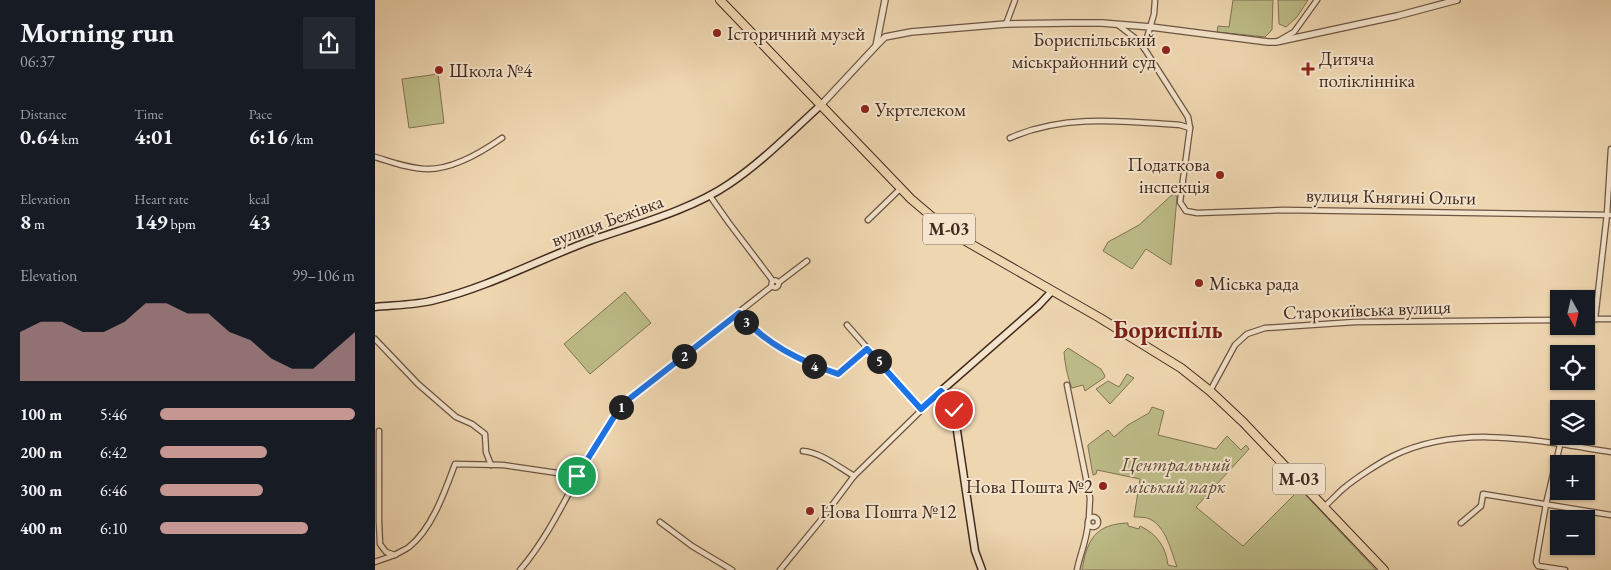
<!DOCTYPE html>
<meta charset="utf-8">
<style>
body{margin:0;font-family:"EB Garamond",serif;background:#242831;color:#f1f3f6;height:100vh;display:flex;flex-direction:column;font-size:19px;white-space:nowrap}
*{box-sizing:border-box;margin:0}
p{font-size:16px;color:#9ea1a6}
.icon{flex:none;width:28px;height:28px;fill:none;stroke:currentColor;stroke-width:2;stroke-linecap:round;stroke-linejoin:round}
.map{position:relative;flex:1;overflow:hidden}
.drawer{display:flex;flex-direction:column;background:#171b24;width:375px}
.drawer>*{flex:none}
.needle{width:32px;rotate:172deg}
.controls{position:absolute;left:1175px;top:290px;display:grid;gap:10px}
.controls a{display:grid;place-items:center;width:45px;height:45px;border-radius:0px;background:#171b24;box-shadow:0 1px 4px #0004;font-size:25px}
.pin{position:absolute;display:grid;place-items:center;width:42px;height:42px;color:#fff;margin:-21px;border:2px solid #fff;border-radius:50%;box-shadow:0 1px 5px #0007}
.km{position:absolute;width:25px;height:25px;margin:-12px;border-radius:50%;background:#222;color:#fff;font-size:14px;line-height:25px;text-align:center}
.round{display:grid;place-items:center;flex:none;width:52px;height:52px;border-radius:0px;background:#242831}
.summary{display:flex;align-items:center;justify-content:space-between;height:85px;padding:0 20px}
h1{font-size:28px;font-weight:700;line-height:38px}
.stats{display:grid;grid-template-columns:repeat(3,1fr);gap:8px;height:85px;padding:5px 20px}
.stats div{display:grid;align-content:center}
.stats b{font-size:21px;font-weight:700}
.stats small{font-size:14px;font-weight:400}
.stats p{font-size:14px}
.chart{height:140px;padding:10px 20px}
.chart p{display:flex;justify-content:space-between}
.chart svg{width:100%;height:90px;margin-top:5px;fill:#c59692;opacity:.7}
ul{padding:0 20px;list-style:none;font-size:16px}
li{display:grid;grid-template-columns:80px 60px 1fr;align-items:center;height:38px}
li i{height:12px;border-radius:6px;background:#c59692}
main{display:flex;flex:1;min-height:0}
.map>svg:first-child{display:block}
.green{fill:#bdbc88;stroke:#807354}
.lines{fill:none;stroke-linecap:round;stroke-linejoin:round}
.minor-casing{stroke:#6d5543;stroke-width:7}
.tertiary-casing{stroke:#6d5543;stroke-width:8}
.secondary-casing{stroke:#422a1f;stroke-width:9}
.trunk-casing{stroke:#422a1f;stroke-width:10}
.minor{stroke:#f4e4cc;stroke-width:4.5}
.tertiary{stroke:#f4e4cc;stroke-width:5.5}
.secondary{stroke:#f4e4cc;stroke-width:6}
.trunk{stroke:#eed6b0;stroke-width:8}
.route-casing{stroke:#fff;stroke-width:10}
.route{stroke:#1a73e8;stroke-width:6}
.poi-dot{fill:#8f2418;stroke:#f4e4cc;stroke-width:2}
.labels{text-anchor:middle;stroke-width:4;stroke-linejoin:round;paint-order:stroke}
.shield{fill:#f4e4cc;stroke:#776253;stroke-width:1}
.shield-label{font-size:18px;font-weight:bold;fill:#422a1f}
.poi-label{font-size:19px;fill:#422a1f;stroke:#f4e4cc;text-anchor:start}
.street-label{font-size:19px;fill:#422a1f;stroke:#f4e4cc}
.park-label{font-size:19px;font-style:italic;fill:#5b4734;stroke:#f4e4cc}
.district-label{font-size:24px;font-weight:bold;fill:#7a1f14;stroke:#f4e4cc}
</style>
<main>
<section class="drawer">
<div class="summary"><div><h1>Morning run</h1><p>06:37</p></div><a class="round"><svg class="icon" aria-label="share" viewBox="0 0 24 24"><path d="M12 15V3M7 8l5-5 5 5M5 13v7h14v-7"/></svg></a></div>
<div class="stats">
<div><p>Distance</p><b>0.64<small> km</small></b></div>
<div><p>Time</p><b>4:01</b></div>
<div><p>Pace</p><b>6:16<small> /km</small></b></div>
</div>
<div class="stats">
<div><p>Elevation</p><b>8<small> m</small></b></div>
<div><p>Heart rate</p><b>149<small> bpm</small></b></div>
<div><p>kcal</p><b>43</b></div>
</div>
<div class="chart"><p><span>Elevation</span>99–106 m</p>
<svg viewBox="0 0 160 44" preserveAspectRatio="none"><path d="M0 44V20L10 15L20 15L30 20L40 20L50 15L60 6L70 6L80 11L90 11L100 20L110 24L120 33L130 38L140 38L150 29L160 20V44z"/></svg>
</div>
<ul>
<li><b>100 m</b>5:46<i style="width:100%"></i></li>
<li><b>200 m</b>6:42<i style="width:55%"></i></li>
<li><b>300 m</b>6:46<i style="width:53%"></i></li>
<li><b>400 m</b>6:10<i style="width:76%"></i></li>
</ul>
</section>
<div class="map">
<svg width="1236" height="570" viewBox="0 0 1236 570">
<rect width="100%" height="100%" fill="#eed6b0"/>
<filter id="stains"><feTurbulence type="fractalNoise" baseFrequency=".004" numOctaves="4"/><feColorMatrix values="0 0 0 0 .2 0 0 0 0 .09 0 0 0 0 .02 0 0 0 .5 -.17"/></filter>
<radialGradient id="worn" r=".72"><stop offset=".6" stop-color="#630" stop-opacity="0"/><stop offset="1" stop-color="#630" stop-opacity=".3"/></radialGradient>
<g class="green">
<polygon points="858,0 898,0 897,30 890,37 842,32 843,26 854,27"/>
<polygon points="903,0 933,0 922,17 911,27 904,24"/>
<polygon points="63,74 69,123 34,128 27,79"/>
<polygon points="799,193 802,197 796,265 771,249 757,269 728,251 733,242 764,225"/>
<polygon points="250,292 276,323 215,374 189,344"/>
<path d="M693,348L726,369L730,376L729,378L710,391L708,385L697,388C692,376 690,364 689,352Z"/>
<polygon points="752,374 759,378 735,404 721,389 733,381 744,387"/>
<path d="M777,407L789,411L783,435L841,449L852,436L866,450L871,445L874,449L821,507L868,546L925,489L1001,570H707C712,540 720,524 753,523V526L764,529L765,526C782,534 791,547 793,565L802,567C796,551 791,527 775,519C771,517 763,517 759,517L765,479L722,470L721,474L718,475L713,447V445L733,430L739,437L753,425L774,413Z"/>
</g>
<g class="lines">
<defs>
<g id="minor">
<polyline points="631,24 640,0"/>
<polyline points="743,25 760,38 769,48 813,117 815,128 805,202 811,211 822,213 909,210 1236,215"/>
<polyline points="905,40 919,32 942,0"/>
<polyline points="769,48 779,14 780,0"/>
<path d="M635,138C688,114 748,121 805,125L815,128"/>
<path d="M0,157C17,162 35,169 53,169C78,169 107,152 127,138"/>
<polyline points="335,196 354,223 398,281"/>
<polyline points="493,220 526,188"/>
<circle cx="400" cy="284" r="3.5"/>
<polyline points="403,283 432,261"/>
<path d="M364,313C390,344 425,361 463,373L492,349"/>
<polyline points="1211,319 1236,319"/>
<polyline points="1220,319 1232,214 1236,149"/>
<polyline points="472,325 546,409"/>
<polyline points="0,339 43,384 81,417 97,424 110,434 111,452 116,465"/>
<polyline points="692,385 715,498 714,518"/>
<polyline points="835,391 860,345 872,334 890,328 980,322 1184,320"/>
<path d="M4,431V522L5,544L11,552L20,555C24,552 30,550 34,547C57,529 70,491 80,464L128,465L203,476"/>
<polyline points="1185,445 1171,504 1161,562 1163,566 1190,570"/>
<path d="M428,451C447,453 462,466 479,476"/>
<path d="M950,506C957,500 963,493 969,488C981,478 1004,463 1018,456C1086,423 1164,441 1236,452"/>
<circle cx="718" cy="522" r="5"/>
<polyline points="285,522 317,546 357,570"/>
<polyline points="1086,523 1106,506 1108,494 1236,515"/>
<polyline points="0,562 20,555"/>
<path d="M145,570C189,519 208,449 254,399L397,286"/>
<polyline points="405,570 446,520 479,476 566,391"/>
<path d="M702,570C705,554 712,540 713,523"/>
</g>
<g id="tertiary">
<polyline points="501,46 510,37 536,32 631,24 696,23 727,23 776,27 893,42 901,42 1022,16 1082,0"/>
<polyline points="446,105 501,46 510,0"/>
</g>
<g id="secondary">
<path d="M0,307C20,305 41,305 60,300C114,287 165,259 217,240C260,225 316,210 354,184C387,162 416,132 446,105"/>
<polyline points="607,570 600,551 595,518 578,404 566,391 664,305 677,291"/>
</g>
<polyline id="trunk" points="345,0 536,199 562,221 587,239 725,318 806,368 835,391 868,422 1009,570"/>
</defs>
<use href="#minor" class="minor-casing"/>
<use href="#tertiary" class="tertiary-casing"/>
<use href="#secondary" class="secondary-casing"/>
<use href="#trunk" class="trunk-casing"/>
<use href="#minor" class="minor"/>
<use href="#tertiary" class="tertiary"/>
<use href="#secondary" class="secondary"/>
<use href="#trunk" class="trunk"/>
</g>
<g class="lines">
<defs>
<path id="route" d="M202,476L242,412L254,399L364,313C390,344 425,361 463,374L492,349L546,409L566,391L578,404L579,410"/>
</defs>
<use href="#route" class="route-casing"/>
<use href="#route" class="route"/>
</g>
<g class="poi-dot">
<circle cx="342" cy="33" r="5"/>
<circle cx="791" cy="50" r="5"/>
<path d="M930.5 61.5h5v5h5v5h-5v5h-5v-5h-5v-5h5z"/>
<circle cx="64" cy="70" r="5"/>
<circle cx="490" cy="109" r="5"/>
<circle cx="845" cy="175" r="5"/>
<circle cx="824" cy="283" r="5"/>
<circle cx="728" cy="486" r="5"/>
<circle cx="435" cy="511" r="5"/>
</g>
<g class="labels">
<g class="shield">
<rect x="548" y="213.5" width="52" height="31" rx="4"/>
<rect x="898" y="463.5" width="52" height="31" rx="4"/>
</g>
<g class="shield-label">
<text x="574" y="235">М-03</text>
<text x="924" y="485">М-03</text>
</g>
<g class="poi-label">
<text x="352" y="40">Історичний музей</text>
<text x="781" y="46" text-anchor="end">Бориспільський<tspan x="781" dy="22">міськрайонний суд</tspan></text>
<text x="944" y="65">Дитяча<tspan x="944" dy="22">поліклінніка</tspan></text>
<text x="74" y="77">Школа №4</text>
<text x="500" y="116">Укртелеком</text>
<text x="835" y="171" text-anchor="end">Податкова<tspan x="835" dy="22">інспекція</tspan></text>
<text x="834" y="290">Міська рада</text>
<text x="718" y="493" text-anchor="end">Нова Пошта №2</text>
<text x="445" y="518">Нова Пошта №12</text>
</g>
<g class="street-label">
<text transform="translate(1016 196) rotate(1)" y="7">вулиця Княгині Ольги</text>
<text transform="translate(232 220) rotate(-20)" y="7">вулиця Бежівка</text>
<text transform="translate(992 309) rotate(-2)" y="7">Старокиївська вулиця</text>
</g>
<g class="park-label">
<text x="801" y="471">Центральний<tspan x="801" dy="22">міський парк</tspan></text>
</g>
<g class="district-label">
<text x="793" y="338">Бориспіль</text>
</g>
</g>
<rect width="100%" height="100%" filter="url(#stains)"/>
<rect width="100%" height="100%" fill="url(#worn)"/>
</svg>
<div class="controls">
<a><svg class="needle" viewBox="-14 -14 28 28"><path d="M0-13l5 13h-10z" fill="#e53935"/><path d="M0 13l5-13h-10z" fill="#9ea1a6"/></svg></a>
<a><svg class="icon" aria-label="locate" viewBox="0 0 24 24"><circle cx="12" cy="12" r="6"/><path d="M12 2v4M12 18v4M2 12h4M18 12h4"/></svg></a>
<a><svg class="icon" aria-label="layers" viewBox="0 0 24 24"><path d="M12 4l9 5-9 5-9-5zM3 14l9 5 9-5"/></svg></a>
<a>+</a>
<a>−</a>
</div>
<div class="pin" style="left:202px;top:476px;background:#1e9e55"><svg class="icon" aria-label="arrive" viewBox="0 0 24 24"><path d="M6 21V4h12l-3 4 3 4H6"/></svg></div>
<div class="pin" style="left:579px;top:410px;background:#d93025"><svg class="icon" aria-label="check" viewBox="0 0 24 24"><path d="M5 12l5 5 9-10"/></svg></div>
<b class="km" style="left:246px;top:407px">1</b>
<b class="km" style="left:309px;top:356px">2</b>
<b class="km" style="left:371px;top:322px">3</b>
<b class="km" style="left:439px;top:366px">4</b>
<b class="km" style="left:504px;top:361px">5</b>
</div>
</main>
